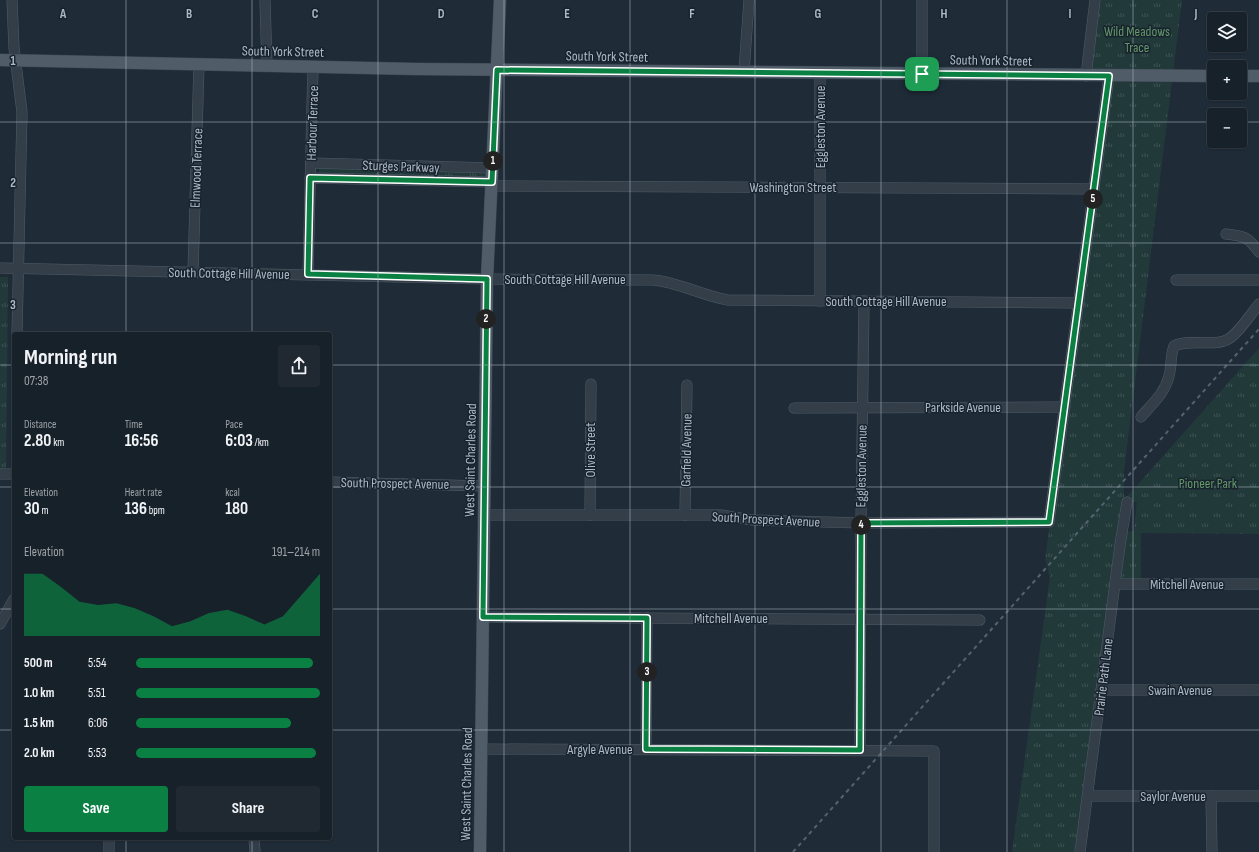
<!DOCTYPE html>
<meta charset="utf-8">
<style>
body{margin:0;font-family:"Sofia Sans Condensed",sans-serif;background:#202932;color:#f1f3f6;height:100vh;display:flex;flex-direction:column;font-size:15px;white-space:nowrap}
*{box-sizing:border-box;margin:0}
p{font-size:13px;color:#9ea3a8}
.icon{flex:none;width:22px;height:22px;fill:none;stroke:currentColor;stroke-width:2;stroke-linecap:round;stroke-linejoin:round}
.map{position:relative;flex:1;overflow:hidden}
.drawer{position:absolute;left:12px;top:332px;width:320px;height:508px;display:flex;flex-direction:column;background:#17212a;border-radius:4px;box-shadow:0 1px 3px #0004,0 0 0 1px #363e47}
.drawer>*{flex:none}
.fabs{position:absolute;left:1207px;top:12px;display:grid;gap:8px}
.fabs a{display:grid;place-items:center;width:40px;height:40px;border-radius:4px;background:#17212a;box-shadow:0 1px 3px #0004,0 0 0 1px #363e47;font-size:20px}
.pin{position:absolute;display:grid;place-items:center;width:34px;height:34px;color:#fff;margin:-17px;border-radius:8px;box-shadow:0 2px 6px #0006}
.km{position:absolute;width:20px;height:20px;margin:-10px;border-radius:50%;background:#222;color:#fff;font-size:11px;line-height:20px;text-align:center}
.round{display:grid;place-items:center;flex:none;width:42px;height:42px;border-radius:4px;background:#202932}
.headline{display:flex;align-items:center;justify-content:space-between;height:68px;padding:0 12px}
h1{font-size:22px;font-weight:700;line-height:30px}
.figures{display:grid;grid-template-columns:repeat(3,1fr);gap:6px;height:68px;padding:4px 12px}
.figures div{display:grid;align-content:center}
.figures b{font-size:17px;font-weight:700}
.figures small{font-size:11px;font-weight:400}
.figures p{font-size:11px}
.chart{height:112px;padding:8px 12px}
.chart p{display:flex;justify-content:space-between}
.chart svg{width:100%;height:72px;margin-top:4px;fill:#0b8043;opacity:.7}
.action{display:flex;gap:8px;margin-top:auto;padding:8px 12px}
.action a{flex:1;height:46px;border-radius:4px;background:#0b8043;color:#fff;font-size:16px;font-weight:700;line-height:46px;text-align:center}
.action a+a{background:#202932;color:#f1f3f6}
ul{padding:0 12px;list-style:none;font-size:13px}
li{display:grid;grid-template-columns:64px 48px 1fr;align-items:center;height:30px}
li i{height:10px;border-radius:5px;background:#0b8043}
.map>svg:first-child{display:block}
.grass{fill:url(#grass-tufts)}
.pitch{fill:#213939}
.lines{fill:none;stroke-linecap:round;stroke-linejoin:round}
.minor-casing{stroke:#505c67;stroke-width:11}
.major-casing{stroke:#3c4752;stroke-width:13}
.minor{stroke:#333e49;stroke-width:10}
.major{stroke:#505d69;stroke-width:12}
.rail{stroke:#546370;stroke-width:2;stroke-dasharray:4 4;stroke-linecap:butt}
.route-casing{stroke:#fff;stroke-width:8}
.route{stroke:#0b8043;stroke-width:5}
.grid{fill:none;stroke:#adb9c6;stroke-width:1;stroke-opacity:0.55}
.labels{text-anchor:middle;stroke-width:3;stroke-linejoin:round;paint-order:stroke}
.park-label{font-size:14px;fill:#63976a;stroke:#18232d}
.street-label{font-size:14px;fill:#adb9c6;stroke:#18232d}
.grid-label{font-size:13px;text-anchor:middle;font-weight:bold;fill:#adb9c6;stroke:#18232d;stroke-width:3;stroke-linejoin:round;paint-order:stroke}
</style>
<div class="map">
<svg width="1259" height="852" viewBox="0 0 1259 852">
<defs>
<pattern id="grass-tufts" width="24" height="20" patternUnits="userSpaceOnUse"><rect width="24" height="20" fill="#213939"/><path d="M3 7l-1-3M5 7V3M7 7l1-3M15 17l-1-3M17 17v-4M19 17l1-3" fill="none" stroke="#3f5454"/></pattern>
</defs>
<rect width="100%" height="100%" fill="#1f2c38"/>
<g class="grass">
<polygon points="1101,0 1182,0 1124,472 1124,500 1259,348 1259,534 1141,533 1141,580 1121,579 1119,576 1125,532 1134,531 1137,502 1125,501 1083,852 1012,852 1050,576 1045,559 1113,71 1090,71"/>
<polygon points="319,166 486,170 485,179 319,175"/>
<polygon points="0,277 8,277 6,471 0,471"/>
</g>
<polygon class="pitch" points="1189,499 1209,500 1209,510 1188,510"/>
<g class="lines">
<defs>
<g id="minor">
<polyline points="12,0 14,48 22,112 17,334"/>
<polyline points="265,0 267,66"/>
<polyline points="922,0 922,74"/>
<polyline points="744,72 749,0"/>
<polyline points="1086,76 1095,0"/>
<polyline points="311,163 492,168"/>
<polyline points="310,178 492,182"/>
<polyline points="491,186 1094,189"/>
<path d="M1226,234C1245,236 1248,237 1259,252"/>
<path d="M0,268L487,279L653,280C679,282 702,296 728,300L1079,303"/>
<polyline points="193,272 199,64"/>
<polyline points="308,274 313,67"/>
<polyline points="1176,280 1259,280"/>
<polyline points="820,301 820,73"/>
<polyline points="794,408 1065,407"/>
<path d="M1141,417C1152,404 1165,393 1169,376C1172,366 1170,356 1174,346C1190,338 1216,348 1230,338C1241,330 1250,315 1259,304"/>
<polyline points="0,474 14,474"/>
<polyline points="330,482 484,486"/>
<polyline points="484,515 721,515 753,520 861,523 1049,522 1109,76"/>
<polyline points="590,515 591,384"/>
<polyline points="685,515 687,385"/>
<polyline points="1115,584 1259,584"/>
<polyline points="483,617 980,620"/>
<polyline points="0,624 14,599"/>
<polyline points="1101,690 1259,690"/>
<polyline points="481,749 934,751 934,852"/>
<polyline points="646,749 647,618"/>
<polyline points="860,750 861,523 864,301"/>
<polyline points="1088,796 1259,796"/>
<polyline points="1211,796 1212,852"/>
<polyline points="109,838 109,852"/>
<polyline points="254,838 255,852"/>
<polyline points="1080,852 1120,545 1127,502"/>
</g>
<g id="major">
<polyline points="0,60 416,69 1214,76"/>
<polyline points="1240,76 1259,76"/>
<polyline points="480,852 487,279 500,0"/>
</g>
</defs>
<use href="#minor" class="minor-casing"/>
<use href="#major" class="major-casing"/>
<use href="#minor" class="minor"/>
<use href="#major" class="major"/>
<polyline class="rail" points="793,852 1259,329"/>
</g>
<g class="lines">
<defs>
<polygon id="route" points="497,70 1109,76 1049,522 861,523 860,750 646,749 647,618 483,617 487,279 308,274 310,178 492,182"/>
</defs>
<use href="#route" class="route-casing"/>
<use href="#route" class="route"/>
</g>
<path class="grid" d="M126,0V334M252,0V334M378,0V852M504,0V852M630,0V852M755,0V852M881,0V852M1007,0V852M1133,0V852M0,122H1214M1240,122H1259M0,243H1259M0,365H14M330,365H1259M0,487H14M330,487H1259M0,609H14M330,609H1259M0,730H14M330,730H1259M126,838V852M252,838V852"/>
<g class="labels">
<g class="park-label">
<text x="1137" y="36">Wild Meadows<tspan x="1137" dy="16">Trace</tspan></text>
<text x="1208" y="488">Pioneer Park</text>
</g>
<g class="street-label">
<text transform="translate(283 51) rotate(1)" y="5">South York Street</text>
<text transform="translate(607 56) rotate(1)" y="5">South York Street</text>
<text transform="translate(991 60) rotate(1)" y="5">South York Street</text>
<text transform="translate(312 123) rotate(-88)" y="5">Harbour Terrace</text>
<text transform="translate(820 127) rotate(-90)" y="5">Eggleston Avenue</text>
<text transform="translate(401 166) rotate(2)" y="5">Sturges Parkway</text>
<text transform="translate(196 168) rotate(-88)" y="5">Elmwood Terrace</text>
<text x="793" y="192">Washington Street</text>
<text transform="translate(229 273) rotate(1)" y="5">South Cottage Hill Avenue</text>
<text x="565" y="284">South Cottage Hill Avenue</text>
<text x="886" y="306">South Cottage Hill Avenue</text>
<text x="963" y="412">Parkside Avenue</text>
<text transform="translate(590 450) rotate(-90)" y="5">Olive Street</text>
<text transform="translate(686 450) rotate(-89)" y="5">Garfield Avenue</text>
<text transform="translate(470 460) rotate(-89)" y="5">West Saint Charles Road</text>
<text transform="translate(861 466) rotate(-89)" y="5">Eggleston Avenue</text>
<text transform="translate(395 483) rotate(1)" y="5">South Prospect Avenue</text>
<text transform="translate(766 519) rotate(3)" y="5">South Prospect Avenue</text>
<text x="1187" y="589">Mitchell Avenue</text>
<text x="731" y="623">Mitchell Avenue</text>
<text transform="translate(1103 677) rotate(-83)" y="5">Prairie Path Lane</text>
<text x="1180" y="695">Swain Avenue</text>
<text x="600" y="754">Argyle Avenue</text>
<text transform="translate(466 784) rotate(-89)" y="5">West Saint Charles Road</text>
<text x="1173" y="801">Saylor Avenue</text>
</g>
</g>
<g class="grid-label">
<text x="63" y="18">A</text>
<text x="189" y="18">B</text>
<text x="315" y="18">C</text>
<text x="441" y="18">D</text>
<text x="567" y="18">E</text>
<text x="692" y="18">F</text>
<text x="818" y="18">G</text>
<text x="944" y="18">H</text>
<text x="1070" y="18">I</text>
<text x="1196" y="18">J</text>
<text x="13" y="65">1</text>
<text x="13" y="187">2</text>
<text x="13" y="309">3</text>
</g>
</svg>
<div class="fabs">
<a><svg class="icon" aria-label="layers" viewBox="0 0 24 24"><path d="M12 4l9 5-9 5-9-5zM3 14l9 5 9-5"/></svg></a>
<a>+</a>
<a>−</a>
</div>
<div class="pin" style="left:922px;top:74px;background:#1e9e55"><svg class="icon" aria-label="arrive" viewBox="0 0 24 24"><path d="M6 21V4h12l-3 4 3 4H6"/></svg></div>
<b class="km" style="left:493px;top:161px">1</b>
<b class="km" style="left:486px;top:319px">2</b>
<b class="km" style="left:647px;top:672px">3</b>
<b class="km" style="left:861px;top:525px">4</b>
<b class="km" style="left:1093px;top:199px">5</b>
<section class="drawer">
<div class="headline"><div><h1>Morning run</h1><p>07:38</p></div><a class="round"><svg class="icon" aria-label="share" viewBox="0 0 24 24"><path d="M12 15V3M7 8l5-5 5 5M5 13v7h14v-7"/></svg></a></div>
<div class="figures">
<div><p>Distance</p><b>2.80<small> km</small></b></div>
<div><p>Time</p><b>16:56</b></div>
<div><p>Pace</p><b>6:03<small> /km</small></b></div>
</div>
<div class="figures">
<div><p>Elevation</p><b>30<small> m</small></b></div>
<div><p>Heart rate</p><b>136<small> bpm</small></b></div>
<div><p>kcal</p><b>180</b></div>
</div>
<div class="chart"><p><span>Elevation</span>191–214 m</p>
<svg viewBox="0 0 160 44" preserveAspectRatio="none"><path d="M0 44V6L10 6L20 14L30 23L40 25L50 24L60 27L70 32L80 38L90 35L100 30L110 28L120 32L130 37L140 32L150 19L160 6V44z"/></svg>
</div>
<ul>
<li><b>500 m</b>5:54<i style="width:96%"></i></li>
<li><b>1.0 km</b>5:51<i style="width:100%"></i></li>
<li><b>1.5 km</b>6:06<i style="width:84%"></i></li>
<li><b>2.0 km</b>5:53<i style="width:98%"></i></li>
</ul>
<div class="action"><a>Save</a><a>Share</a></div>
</section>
</div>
